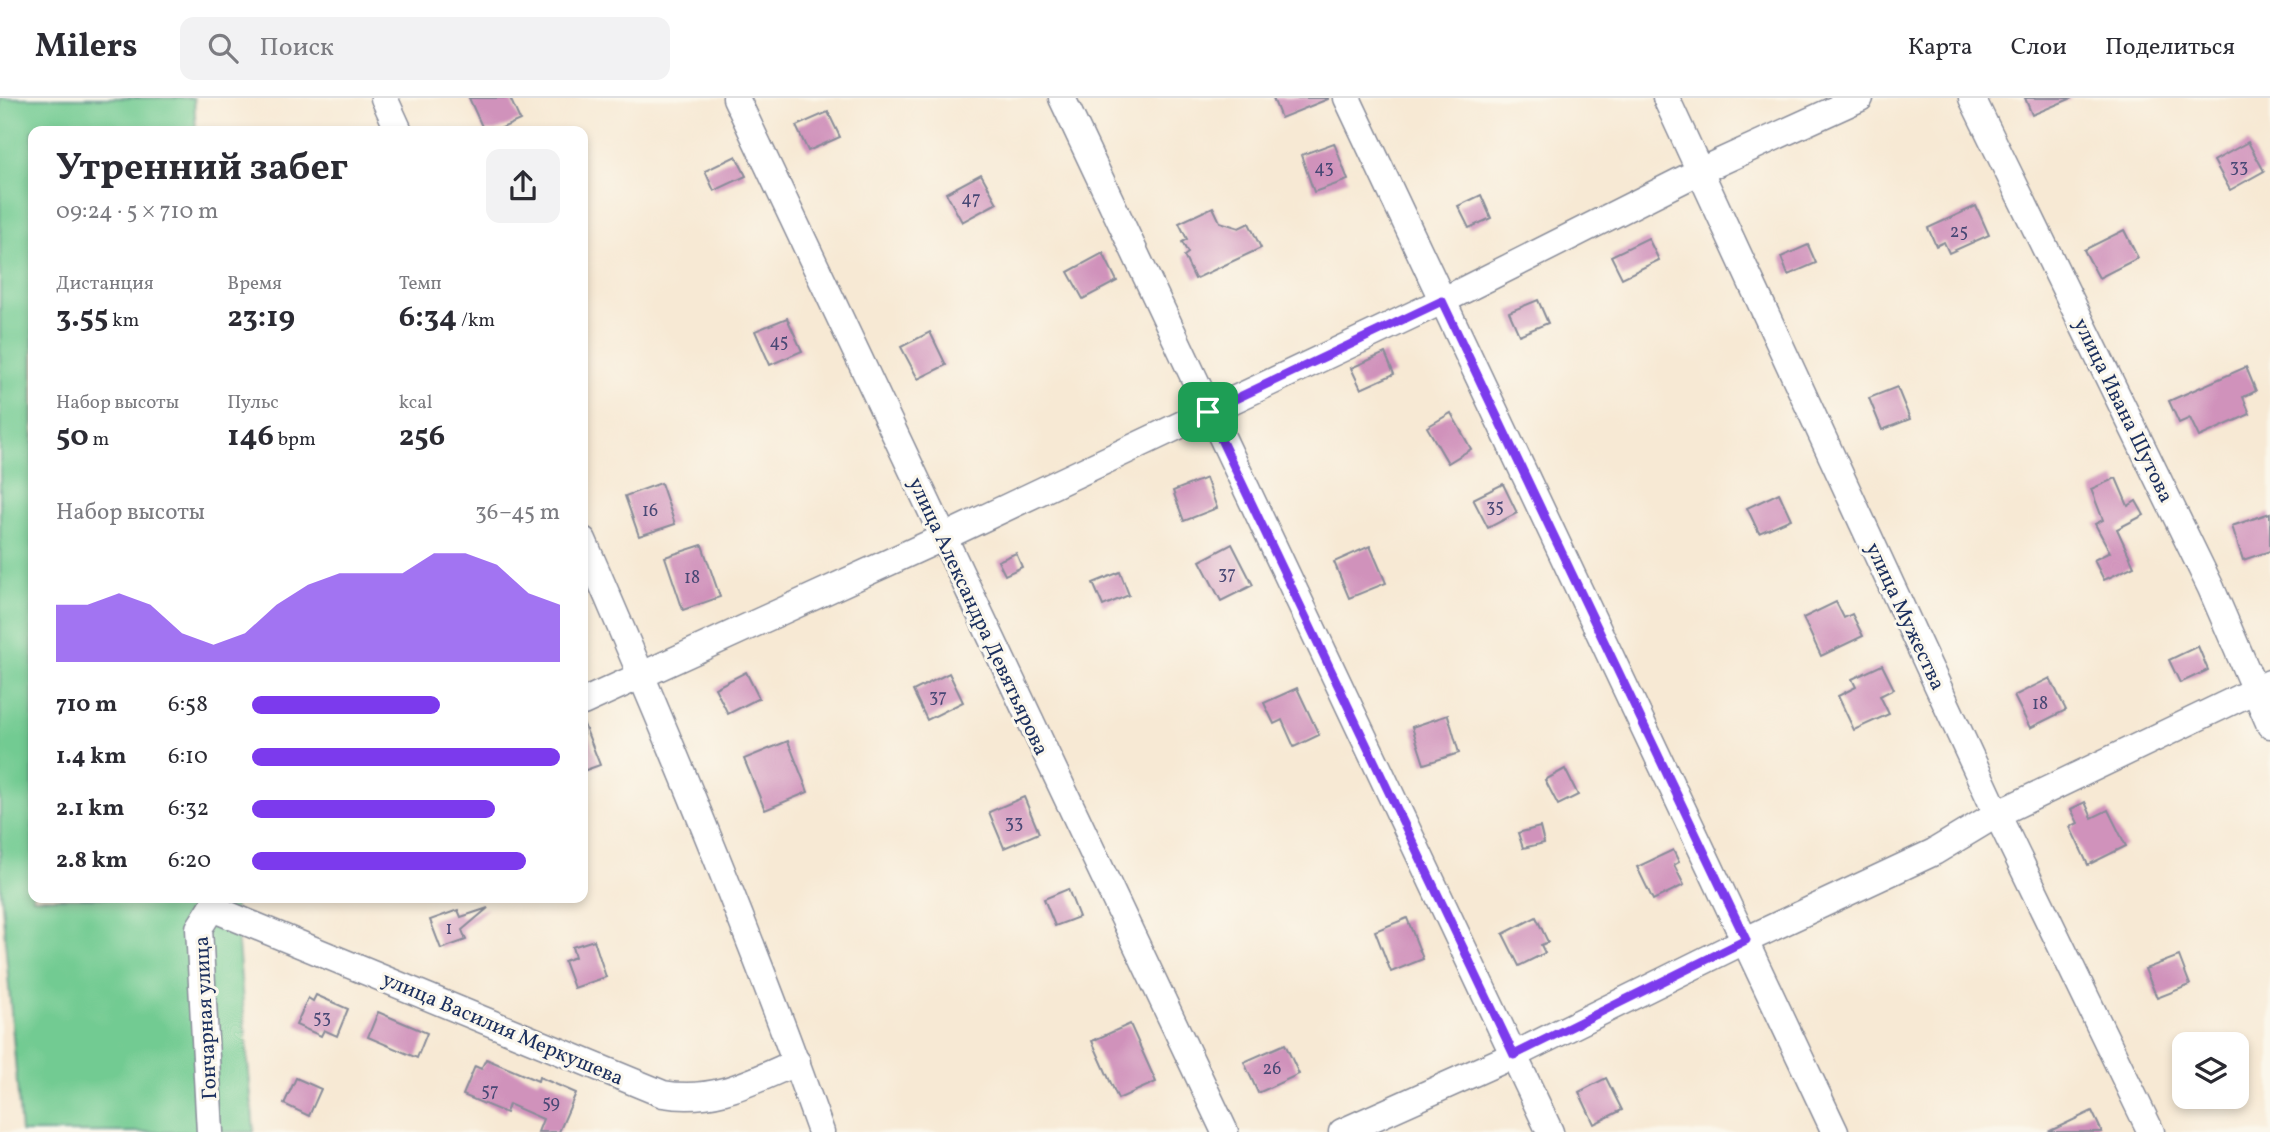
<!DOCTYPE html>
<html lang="ru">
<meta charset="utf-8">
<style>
body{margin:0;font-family:Vollkorn,serif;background:#f2f2f3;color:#2b2b33;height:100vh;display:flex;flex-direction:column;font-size:26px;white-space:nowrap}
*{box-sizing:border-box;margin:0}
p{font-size:23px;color:#7c7c81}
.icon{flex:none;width:38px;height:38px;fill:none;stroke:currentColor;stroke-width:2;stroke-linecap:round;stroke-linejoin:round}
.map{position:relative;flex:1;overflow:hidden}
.drawer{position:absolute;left:28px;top:28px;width:560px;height:777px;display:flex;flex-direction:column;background:#fff;border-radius:14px;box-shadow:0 4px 10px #0003}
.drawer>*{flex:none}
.controls{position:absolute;left:2172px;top:934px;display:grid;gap:14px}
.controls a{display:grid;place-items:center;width:77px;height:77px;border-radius:14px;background:#fff;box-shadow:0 4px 10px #0003;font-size:35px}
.pin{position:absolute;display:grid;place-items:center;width:60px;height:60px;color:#fff;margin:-30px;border-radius:14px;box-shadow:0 4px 10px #0006}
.round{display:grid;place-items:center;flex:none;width:74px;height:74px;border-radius:14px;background:#f2f2f3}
.overview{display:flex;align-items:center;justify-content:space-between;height:119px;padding:0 28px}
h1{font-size:38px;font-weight:700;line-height:52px}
.stats{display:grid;grid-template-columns:repeat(3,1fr);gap:10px;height:119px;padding:7px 28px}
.stats div{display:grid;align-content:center}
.stats b{font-size:30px;font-weight:700}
.stats small{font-size:19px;font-weight:400}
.stats p{font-size:19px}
.chart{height:196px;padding:14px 28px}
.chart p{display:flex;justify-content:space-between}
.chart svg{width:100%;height:126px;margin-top:7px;fill:#7c3aed;opacity:.7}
ul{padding:0 28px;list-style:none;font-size:23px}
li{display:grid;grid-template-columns:112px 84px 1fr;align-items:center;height:52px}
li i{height:18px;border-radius:9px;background:#7c3aed}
header{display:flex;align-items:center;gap:42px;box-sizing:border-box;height:98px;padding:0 35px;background:#fff;border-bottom:2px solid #e1e1e2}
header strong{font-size:33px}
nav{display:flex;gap:38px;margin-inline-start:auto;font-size:24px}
.search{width:490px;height:63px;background:#f2f2f3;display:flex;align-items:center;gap:18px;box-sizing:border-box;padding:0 24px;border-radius:14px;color:#7c7c81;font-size:26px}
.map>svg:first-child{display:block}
.green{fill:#72cb92;stroke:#467d78;stroke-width:2}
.building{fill:#d092bb}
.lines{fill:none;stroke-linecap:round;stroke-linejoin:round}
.minor-casing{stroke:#898c99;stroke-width:29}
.minor{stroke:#fff;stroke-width:26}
.route-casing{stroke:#fff;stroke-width:14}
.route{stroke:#7c3aed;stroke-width:9}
.labels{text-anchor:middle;stroke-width:6;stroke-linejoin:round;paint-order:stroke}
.number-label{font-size:18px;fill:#484875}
.street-label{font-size:21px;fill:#1b2f5e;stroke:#fbf7ec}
</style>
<header>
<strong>Milers</strong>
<div class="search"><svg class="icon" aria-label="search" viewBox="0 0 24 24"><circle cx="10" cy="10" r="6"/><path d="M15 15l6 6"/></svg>Поиск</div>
<nav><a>Карта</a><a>Слои</a><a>Поделиться</a></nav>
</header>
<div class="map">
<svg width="2270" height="1034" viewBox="0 0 2270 1034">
<rect width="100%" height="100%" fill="#fbf7ec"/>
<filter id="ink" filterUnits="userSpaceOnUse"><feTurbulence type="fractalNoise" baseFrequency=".0143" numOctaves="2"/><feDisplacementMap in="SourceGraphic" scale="14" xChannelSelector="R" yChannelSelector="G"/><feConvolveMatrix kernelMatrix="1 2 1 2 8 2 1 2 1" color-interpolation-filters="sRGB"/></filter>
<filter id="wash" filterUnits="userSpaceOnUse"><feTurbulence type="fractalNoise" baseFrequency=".00686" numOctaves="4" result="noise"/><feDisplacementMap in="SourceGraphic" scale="28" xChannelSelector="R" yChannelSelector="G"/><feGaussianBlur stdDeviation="1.57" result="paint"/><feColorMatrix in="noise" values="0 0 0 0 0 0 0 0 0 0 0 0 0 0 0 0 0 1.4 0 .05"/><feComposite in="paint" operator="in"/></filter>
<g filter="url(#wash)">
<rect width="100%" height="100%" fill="#f7e9d4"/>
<polygon class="green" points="0,0 194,0 196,33 33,33 33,800 234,800 254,1034 21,1034 0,781"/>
<g id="blocks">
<g class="building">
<polygon points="469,0 510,0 520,22 495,33 484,33"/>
<polygon points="1273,0 1328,0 1328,1 1281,20"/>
<polygon points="2025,0 2072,0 2032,17"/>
<polygon points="828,14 840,39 808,53 796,28"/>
<polygon points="2248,44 2264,73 2230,92 2214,63"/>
<polygon points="1334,45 1348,82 1314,94 1301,57"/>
<polygon points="736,58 746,78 714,93 705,73"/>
<polygon points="981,76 997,105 962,124 946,95"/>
<polygon points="1481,97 1491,120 1469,130 1458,108"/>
<polygon points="1976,108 1989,137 1949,155 1944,144 1936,148 1928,130"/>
<polygon points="1213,109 1220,124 1239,130 1249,125 1261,150 1195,181 1184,158 1188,155 1182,144 1187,141 1179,125"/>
<polygon points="2124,132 2138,160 2099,180 2084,152"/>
<polygon points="1648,140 1659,162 1622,180 1611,158"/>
<polygon points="1808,147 1816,165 1788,177 1781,159"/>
<polygon points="1103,155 1117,183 1083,201 1068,174"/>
<polygon points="1538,202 1548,225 1519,237 1509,214"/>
<polygon points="787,220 802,253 770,267 755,233"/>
<polygon points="930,234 946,267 918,281 901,249"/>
<polygon points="1385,255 1394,276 1361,291 1351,270"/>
<polygon points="2246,269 2256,293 2243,299 2250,316 2199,339 2190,320 2179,325 2169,303"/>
<polygon points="1897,289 1910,321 1882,332 1869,300"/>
<polygon points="1451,315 1471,351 1448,365 1427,329"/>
<polygon points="1206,380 1217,410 1184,423 1173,393"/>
<polygon points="2116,380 2128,408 2136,403 2144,417 2117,431 2134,468 2104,482 2094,462 2110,454 2095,426 2103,422 2091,391"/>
<polygon points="661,385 675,426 639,438 625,398"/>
<polygon points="1503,386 1517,415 1488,430 1473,401"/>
<polygon points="1779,395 1791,421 1759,435 1747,410"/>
<polygon points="2270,415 2270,453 2243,462 2232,428"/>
<polygon points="1232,446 1253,487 1221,503 1200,463"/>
<polygon points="702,447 720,499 683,512 665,459"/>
<polygon points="1370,448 1386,485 1349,500 1334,464"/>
<polygon points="1016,455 1022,469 1005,477 998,463"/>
<polygon points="1120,474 1129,497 1103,508 1093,485"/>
<polygon points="1836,504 1844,520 1852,516 1863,538 1821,558 1803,520"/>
<polygon points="2198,548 2208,572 2180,585 2169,562"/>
<polygon points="1882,567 1894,591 1880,598 1889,616 1854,632 1838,598 1856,589 1852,581"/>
<polygon points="746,574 759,600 728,616 715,590"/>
<polygon points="949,575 963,604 927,622 913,593"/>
<polygon points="2050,580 2066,612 2030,630 2014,598"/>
<polygon points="1297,590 1319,637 1294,649 1282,622 1274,626 1264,605"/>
<polygon points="1448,617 1459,655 1424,666 1412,629"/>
<polygon points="583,624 600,667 583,673"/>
<polygon points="788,643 808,694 765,712 744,661"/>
<polygon points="1565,671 1578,697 1558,707 1545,682"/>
<polygon points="1024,699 1039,735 1004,750 989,714"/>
<polygon points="2085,704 2092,720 2108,712 2126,748 2088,767 2070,729 2078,725 2071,711"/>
<polygon points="1540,729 1544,745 1523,750 1518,735"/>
<polygon points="1673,752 1679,764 1674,767 1684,787 1653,802 1637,769"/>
<polygon points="1068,791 1079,819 1055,828 1044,801"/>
<polygon points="488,810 462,832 466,842 441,851 430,822 458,812 461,819"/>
<polygon points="1536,819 1548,844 1541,847 1545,855 1519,868 1503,836"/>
<polygon points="1407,820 1423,861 1391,874 1375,833"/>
<polygon points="594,842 606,879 574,890 564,863 575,859 572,849"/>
<polygon points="2179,858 2190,887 2157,900 2145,871"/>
<polygon points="316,897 348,911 337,938 324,932 321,938 296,927 308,900 313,903"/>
<polygon points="378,914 427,935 417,960 368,939"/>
<polygon points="1130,926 1156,984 1118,1001 1092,943"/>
<polygon points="1285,946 1299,976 1258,995 1244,964"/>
<polygon points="486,961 538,983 539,979 576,995 559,1034 538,1034 543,1021 509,1006 506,1015 463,997 475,968 481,971"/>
<polygon points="296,980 321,991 309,1018 284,1006"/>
<polygon points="1606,980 1622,1012 1594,1026 1579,994"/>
<polygon points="2092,1013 2102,1034 2048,1034"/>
</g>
</g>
</g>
<g filter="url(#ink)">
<use href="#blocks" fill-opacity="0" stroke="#898c99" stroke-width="2"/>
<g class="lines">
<defs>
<g id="minor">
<polyline points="384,0 399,33"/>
<polyline points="736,0 1225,1034"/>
<polyline points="1062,0 1550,1034"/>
<polyline points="1347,0 1835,1034"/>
<polyline points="1666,0 1997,716 2151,1034"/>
<polyline points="1972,0 2211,490 2270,627"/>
<path d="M583,442C668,637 750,834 821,1034"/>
<polyline points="583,604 942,440 1442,203 1700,73 1860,0"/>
<path d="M212,810L663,996C714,1005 751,984 797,964"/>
<polyline points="210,1034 199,830 218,800"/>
<polyline points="1342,1034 1514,957 1746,842 1934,754 1997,716 2270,585"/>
</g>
</defs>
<use href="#minor" class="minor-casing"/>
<use href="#minor" class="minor"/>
</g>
</g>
<g class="lines" filter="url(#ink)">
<defs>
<polygon id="route" points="1442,203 1746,842 1514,957 1208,314"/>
</defs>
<use href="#route" class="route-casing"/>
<use href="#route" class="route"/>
</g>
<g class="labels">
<g class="number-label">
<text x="2239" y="74">33</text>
<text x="1324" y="75">43</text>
<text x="971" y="106">47</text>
<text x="1959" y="139">25</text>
<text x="779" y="249">45</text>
<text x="1495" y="414">35</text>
<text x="650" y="418">16</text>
<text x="1227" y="481">37</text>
<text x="692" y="485">18</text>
<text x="938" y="604">37</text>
<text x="2040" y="611">18</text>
<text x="1014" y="730">33</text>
<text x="449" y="836">1</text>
<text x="322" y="925">53</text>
<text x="1272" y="976">26</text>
<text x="490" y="998">57</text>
<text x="551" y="1010">59</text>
</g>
<g class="street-label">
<text transform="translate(2124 312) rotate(64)" y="7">улица Ивана Шутова</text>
<text transform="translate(979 518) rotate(65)" y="7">улица Александра Девятьярова</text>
<text transform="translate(1906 518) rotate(65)" y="7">улица Мужества</text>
<text transform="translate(205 920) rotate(-93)" y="7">Гончарная улица</text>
<text transform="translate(503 930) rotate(23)" y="7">улица Василия Меркушева</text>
</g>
</g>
</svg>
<div class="controls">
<a><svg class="icon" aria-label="layers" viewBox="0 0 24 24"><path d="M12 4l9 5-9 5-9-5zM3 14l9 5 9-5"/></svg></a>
</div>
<div class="pin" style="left:1208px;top:314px;background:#1e9e55"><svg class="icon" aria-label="arrive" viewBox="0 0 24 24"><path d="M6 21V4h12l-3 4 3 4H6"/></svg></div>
<section class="drawer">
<div class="overview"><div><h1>Утренний забег</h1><p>09:24 · 5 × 710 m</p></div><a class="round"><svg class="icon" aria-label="share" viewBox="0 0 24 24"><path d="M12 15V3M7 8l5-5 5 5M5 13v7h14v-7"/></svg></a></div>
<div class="stats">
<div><p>Дистанция</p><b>3.55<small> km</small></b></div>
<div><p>Время</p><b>23:19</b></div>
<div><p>Темп</p><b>6:34<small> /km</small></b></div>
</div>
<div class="stats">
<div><p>Набор высоты</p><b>50<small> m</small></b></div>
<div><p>Пульс</p><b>146<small> bpm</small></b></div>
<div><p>kcal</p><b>256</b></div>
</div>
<div class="chart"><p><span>Набор высоты</span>36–45 m</p>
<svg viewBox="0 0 160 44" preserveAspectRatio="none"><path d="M0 44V24L10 24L20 20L30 24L40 34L50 38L60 34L70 24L80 17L90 13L100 13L110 13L120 6L130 6L140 10L150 20L160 24V44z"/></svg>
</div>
<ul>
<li><b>710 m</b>6:58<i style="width:61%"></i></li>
<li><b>1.4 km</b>6:10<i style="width:100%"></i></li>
<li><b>2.1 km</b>6:32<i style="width:79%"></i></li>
<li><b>2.8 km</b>6:20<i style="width:89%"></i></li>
</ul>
</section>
</div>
